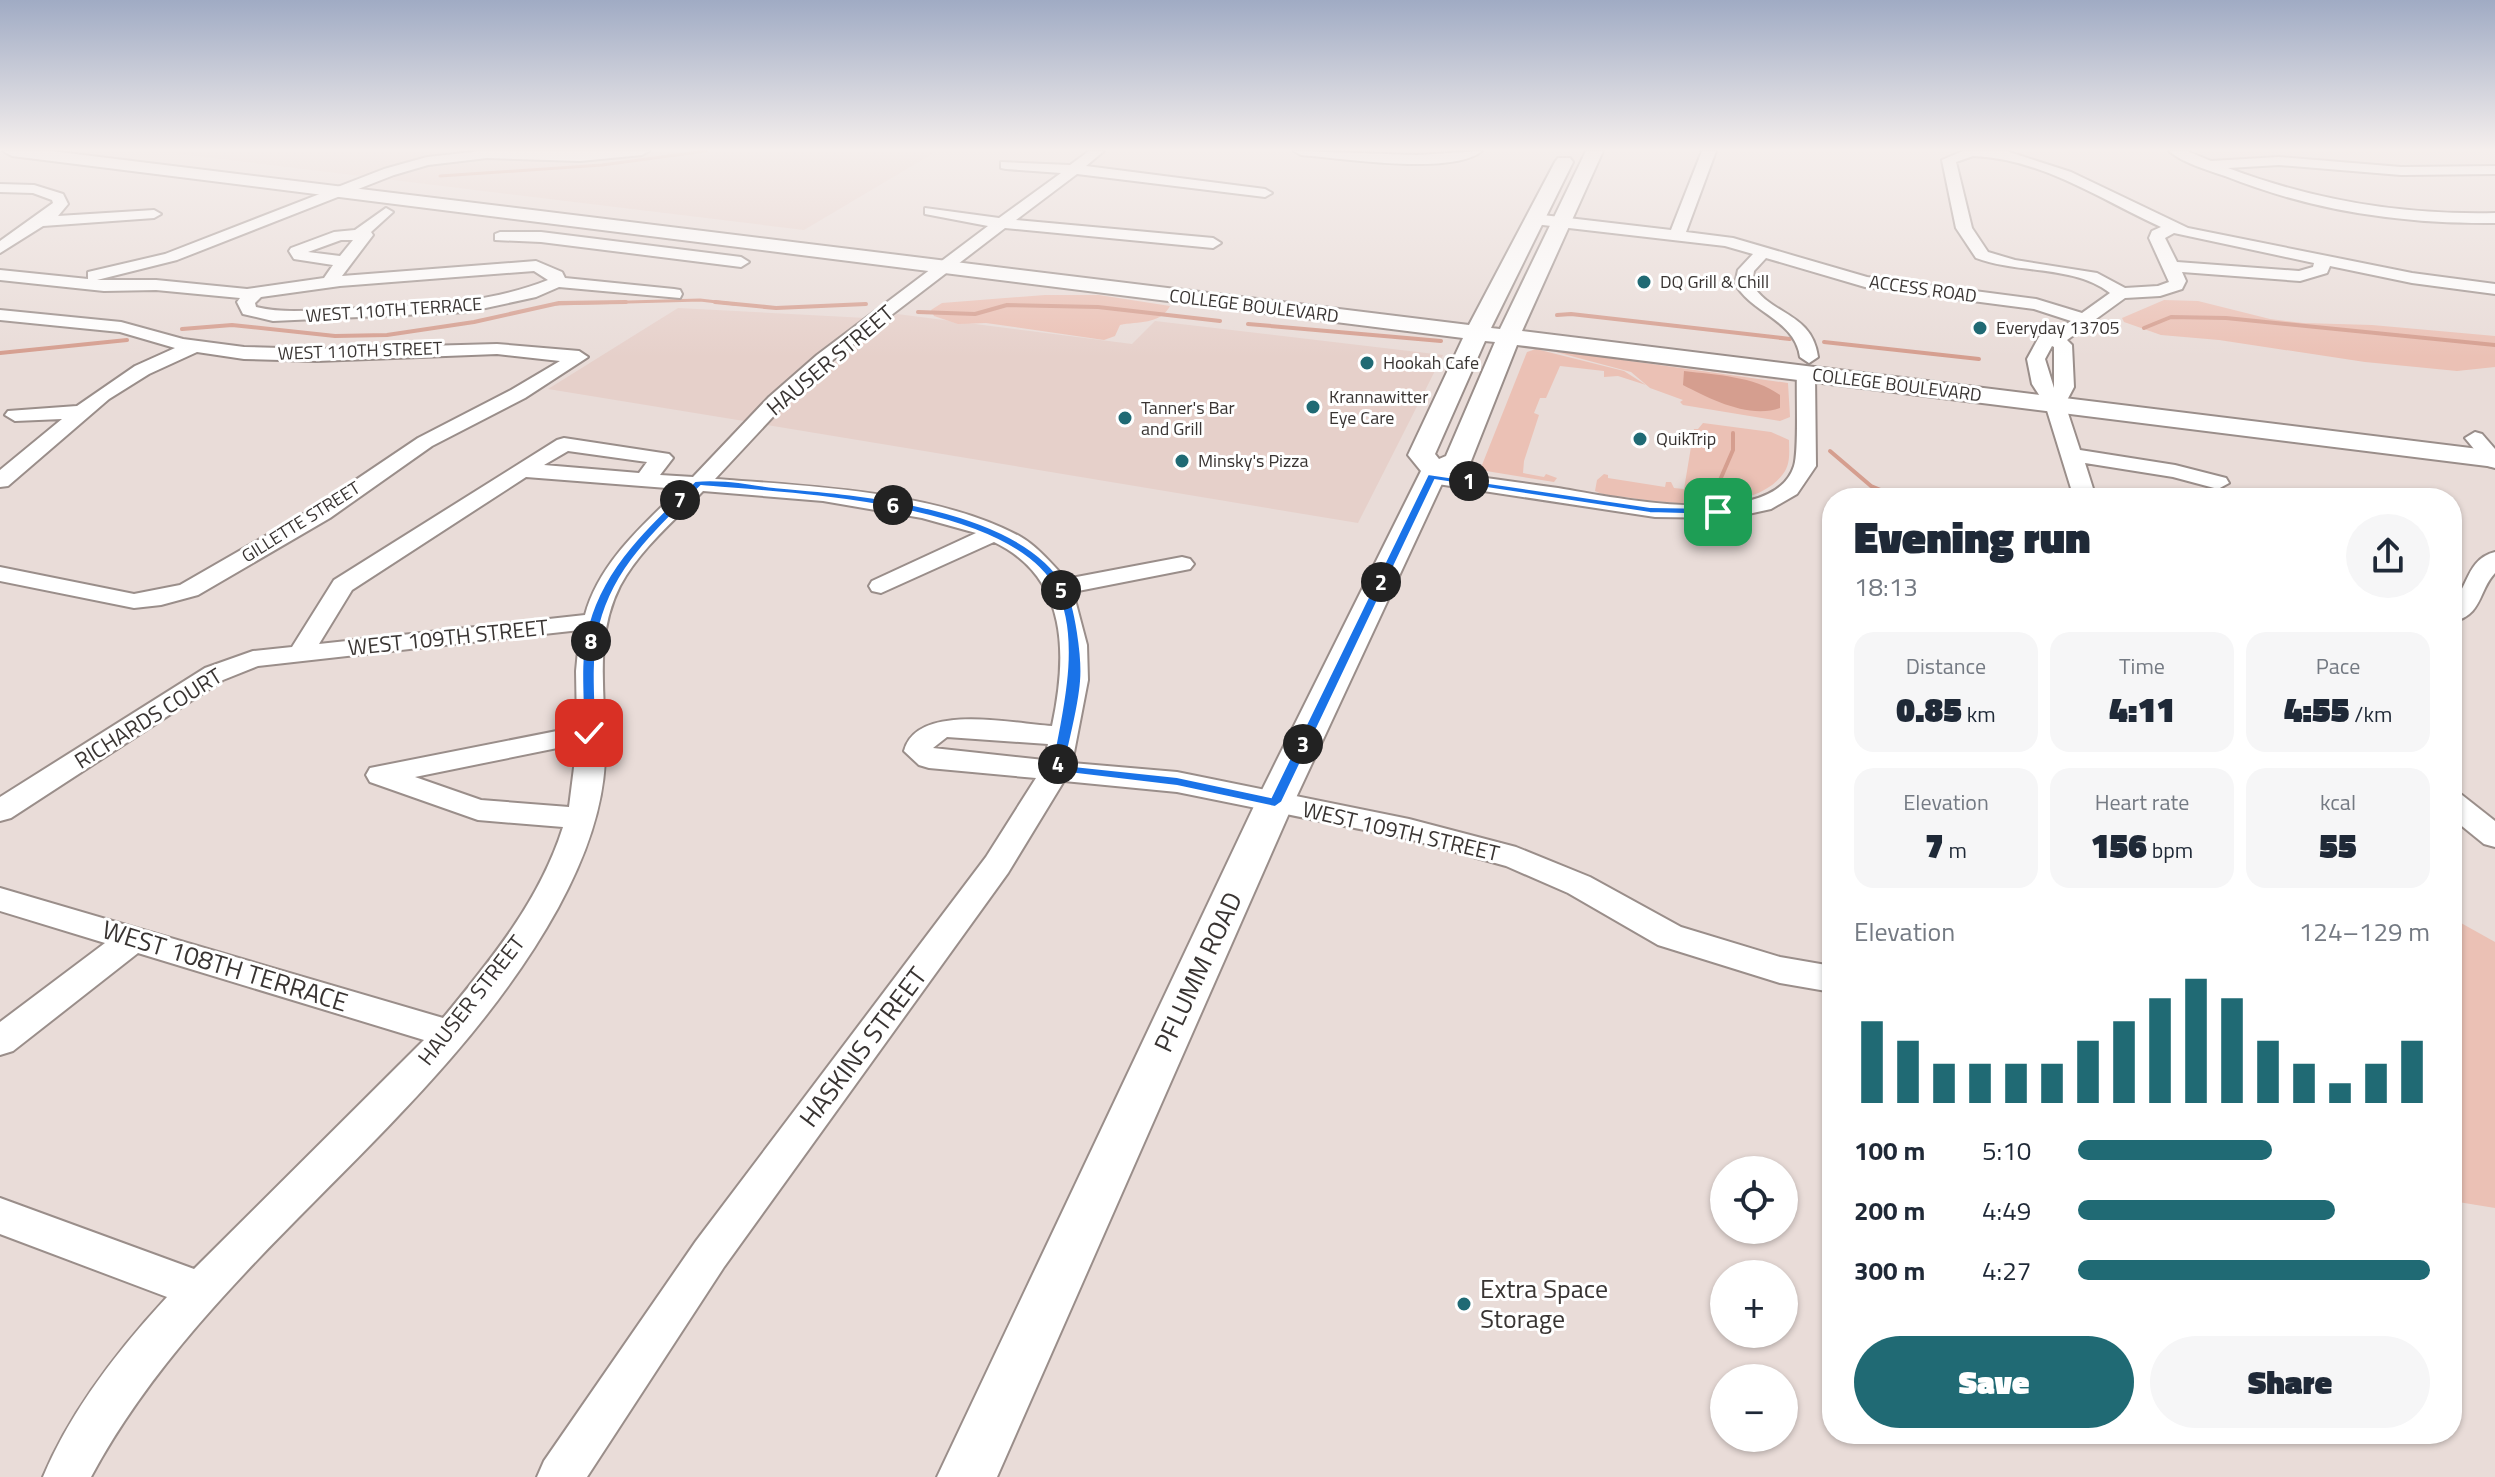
<!DOCTYPE html>
<meta charset="utf-8">
<style>
body{margin:0;font-family:"Titillium Web",sans-serif;background:#f6f6f7;color:#1f2937;height:100vh;display:flex;flex-direction:column;font-size:30px;white-space:nowrap}
*{box-sizing:border-box;margin:0}
p{font-size:26px;color:#747a83}
.icon{flex:none;width:44px;height:44px;fill:none;stroke:currentColor;stroke-width:2;stroke-linecap:round;stroke-linejoin:round}
.map{position:relative;flex:1;overflow:hidden}
.details{position:absolute;left:1822px;top:488px;width:640px;height:956px;display:flex;flex-direction:column;background:#fff;border-radius:32px;box-shadow:0 2px 6px #0004}
.details>*{flex:none}
.controls{position:absolute;left:1710px;top:1156px;display:grid;gap:16px}
.controls a{display:grid;place-items:center;width:88px;height:88px;border-radius:50%;background:#fff;box-shadow:0 2px 6px #0004;font-size:40px}
.pin{position:absolute;display:grid;place-items:center;width:68px;height:68px;color:#fff;margin:-34px;border-radius:16px;box-shadow:0 4px 12px #0006}
.km{position:absolute;width:40px;height:40px;margin:-20px;border-radius:50%;background:#222;color:#fff;font-size:22px;line-height:40px;text-align:center}
.round{display:grid;place-items:center;flex:none;width:84px;height:84px;border-radius:42px;background:#f6f6f7}
.head{display:flex;align-items:center;justify-content:space-between;height:136px;padding:0 32px}
h1{font-size:44px;font-weight:800;line-height:60px}
.metrics{display:grid;grid-template-columns:repeat(3,1fr);gap:12px;height:136px;padding:8px 32px}
.metrics div{display:grid;align-content:center;border-radius:20px;background:#f6f6f7;text-align:center}
.metrics b{font-size:34px;font-weight:800}
.metrics small{font-size:22px;font-weight:400}
.metrics p{font-size:22px}
.chart{height:224px;padding:16px 32px}
.chart p{display:flex;justify-content:space-between}
.chart svg{width:100%;height:144px;margin-top:8px;stroke:#206a74;stroke-width:6}
.cta{display:flex;gap:16px;margin-top:auto;padding:16px 32px}
.cta a{flex:1;height:92px;border-radius:48px;background:#206a74;color:#fff;font-size:32px;font-weight:800;line-height:92px;text-align:center}
.cta a+a{background:#f6f6f7;color:#1f2937}
ul{padding:0 32px;list-style:none;font-size:26px}
li{display:grid;grid-template-columns:128px 96px 1fr;align-items:center;height:60px}
li i{height:20px;border-radius:10px;background:#206a74}
.map>svg:first-child{display:block}
.built{fill:#e6d0ca}
.green{fill:#ebc1b5}
.water{fill:#d59e8f}
.lines{fill:none;stroke-linecap:round;stroke-linejoin:round}
.stream-far2{stroke:#d59e8f;stroke-width:3}
.stream-far1{stroke:#d59e8f;stroke-width:4}
.stream{stroke:#d59e8f;stroke-width:5}
.minor-casing{stroke:#9a8e8a;stroke-width:4}
.major-casing{stroke:#9a8e8a;stroke-width:4}
.minor{fill:#fff;fill-rule:evenodd}
.major{fill:#fff;fill-rule:evenodd}
.route{fill:#1a73e8;stroke:#fff;stroke-width:2}
.poi-dot{fill:#206a74;stroke:#fff;stroke-width:3}
.labels{text-anchor:middle;stroke-width:6;stroke-linejoin:round;paint-order:stroke}
.far-poi-label{font-size:18px;fill:#393432;stroke:#fff;text-anchor:start}
.far-street-label{font-size:18px;fill:#393432;stroke:#fff}
.street-label{font-size:22px;fill:#393432;stroke:#fff}
.near-street-label{font-size:26px;fill:#393432;stroke:#fff}
.near-poi-label{font-size:26px;fill:#393432;stroke:#fff;text-anchor:start}
</style>
<div class="map">
<svg width="2495" height="1477" viewBox="0 0 2495 1477">
<rect width="100%" height="100%" fill="#e9dcd8"/>
<g class="built">
<polygon points="156,151 937,151 804,230"/>
<polygon points="678,308 866,318 750,422 548,389"/>
<polygon points="897,314 1132,344 1155,321 1443,355 1358,523 767,425 849,350"/>
</g>
<g class="green">
<path d="M1045,295H1099L1170,306C1160,325 1138,321 1120,325L1115,336L1104,340L986,323L958,324L934,316L931,310L942,303Z"/>
<polygon points="2164,300 2198,301 2270,319 2303,323 2372,325 2495,336 2495,367 2457,371 2365,362 2219,340 2161,335 2124,322 2122,318"/>
<polygon points="1535,347 1631,357 1788,381 1602,357 1788,383 1790,417 1780,421 1683,405 1680,402 1683,400 1650,388 1631,372 1556,352 1575,353"/>
<polygon points="1536,349 1624,371 1646,385 1618,376 1604,377 1604,371 1560,366 1546,398 1540,398 1534,413 1539,415 1524,461 1523,473 1544,477 1546,474 1557,478 1554,482 1480,470 1527,352"/>
<path d="M1703,423L1771,432L1789,440C1789,451 1791,464 1783,474C1754,513 1672,504 1631,498C1619,496 1605,496 1595,491L1597,480L1604,474L1608,475V478L1665,487L1666,482H1671L1674,488L1684,489L1694,429H1698Z"/>
<polygon points="2452,918 2495,942 2495,1208 2452,1201"/>
</g>
<path class="water" d="M1684,371C1716,375 1754,376 1780,395V408C1749,419 1710,399 1683,385Z"/>
<g class="lines">
<g class="stream-far2">
<polyline points="440,176 602,165 706,151"/>
<polyline points="556,304 700,300 734,304"/>
</g>
<g class="stream-far1">
<polyline points="715,302 776,308 866,304"/>
<polyline points="918,312 975,314 1007,305 1098,307 1220,321"/>
<polyline points="1557,315 1571,314 1790,339"/>
<polyline points="1248,324 1441,341"/>
<polyline points="2144,328 2171,317 2226,318 2495,345"/>
<polyline points="182,329 232,325 335,336 387,335 474,322 559,303 626,302"/>
<polyline points="1824,342 1979,359"/>
<polyline points="0,353 127,340"/>
<polyline points="1830,451 1871,486 1900,498"/>
<polyline points="1720,480 1733,450 1733,433"/>
</g>
<polyline class="stream" points="1896,496 1900,498"/>
<defs>
<g id="minor">
<path d="M481,151H649L642,155L580,161L487,158L428,165L394,175L177,260L97,280H156L247,289L324,278L333,265L294,259L289,251L291,248L334,232L355,230L386,208L393,212L371,232L373,235L342,276L536,261L562,272L565,278L674,289L680,290L682,294L680,298L559,287L536,297L467,312L273,321L243,314L237,302L240,298L156,290L104,291L0,280V270L88,279V272L165,254L384,169L427,157ZM341,240H353L340,256L308,252ZM534,271L548,280C483,306 412,306 342,309C313,310 285,314 256,307L255,303L261,297L340,286Z"/>
<path d="M1089,151H1104L1086,166L1265,189L1272,193L1265,197L1077,174L1016,220L1213,238L1221,243L1213,248L1005,228L830,362L783,406L715,479C809,486 937,491 1021,537C1038,547 1052,564 1066,579L1182,557L1190,559L1194,564L1190,569L1073,592L1087,645L1088,680L1072,763L1177,772L1409,819L1516,847L1590,877L1681,927L1780,957L1832,966V992L1780,983L1658,945L1568,893L1506,866L1409,839L1177,792L1064,781L1008,873L724,1267L587,1477H537L544,1461L696,1241L986,857L1036,778L929,768L919,765L904,751C917,702 1013,724 1052,726C1067,656 1069,578 994,542L881,593L872,591L869,586L872,581L976,533L922,518L823,501L703,491C674,521 640,549 620,586C592,641 607,701 605,759C603,812 583,862 558,908C438,1126 209,1258 91,1477H43C71,1410 118,1350 167,1297L0,1234V1198L194,1269L424,1040L138,953L13,1051L0,1055V1022L105,943L0,911V888L443,1018C491,960 540,900 563,827L478,820L370,782L366,775L370,768L380,766L577,727L576,671L580,630L258,666L223,680L11,818L0,821V797L205,668L253,651L292,647L334,580L557,440L564,438L669,454L673,458L660,475L693,477L769,397L817,355L988,226L925,214V208L999,218L1061,173L1006,169L1001,168V162L1070,165ZM568,451L647,462L639,473L544,465ZM526,477L680,489C643,525 599,563 585,615L319,644L352,590ZM947,737L1048,744L1044,760L933,748ZM577,744L569,807L481,800L415,777Z"/>
<path d="M1294,151L1417,155L1482,151C1451,176 1342,158 1301,155Z"/>
<path d="M1702,151H1716L1686,232L1733,238L1867,277L2036,299L2082,313L2110,293C2074,265 2018,274 1976,258L1956,228L1942,160L1963,151H2006L2071,172L2188,228L2412,273L2495,284V294L2412,283L2330,266L2327,273L2300,281L2182,272L2186,281L2182,289L2160,296L2125,298L2067,340L2072,345L2074,387L2065,404L2080,450L2175,465L2226,478L2229,483L2218,489L2173,477L2085,463L2096,498H2074L2045,404L2032,384L2027,359L2039,337L2050,335L2071,321L2034,309L1865,287L1766,258L1754,271L1752,284C1771,316 1812,312 1818,357L1809,363L1800,357C1795,320 1753,314 1735,284L1738,270L1753,254L1725,246L1534,224L1526,219L1534,214L1671,230ZM1973,156C2043,159 2099,199 2161,227L2152,231L2149,238L2169,282L2158,286L2125,288L2097,273L2015,260L1988,252L1972,228L1956,162ZM2174,233L2314,263L2313,267L2299,271L2177,262L2165,238ZM2052,346L2054,347V388L2045,359Z"/>
<path d="M2169,151H2187L2211,161L2279,157L2401,167L2495,166V174L2401,175L2279,165L2228,168C2316,201 2401,215 2495,213V223C2401,224 2313,211 2225,176C2207,170 2183,163 2169,151Z"/>
<polygon points="0,184 34,185 63,194 68,204 58,216 154,210 161,214 154,218 43,226 0,253 0,241 53,203 52,200 33,193 0,192"/>
<polygon points="500,232 541,232 741,257 749,262 741,267 541,242 495,240 495,234"/>
<polygon points="0,310 121,322 183,339 244,347 317,349 497,344 579,351 588,357 525,398 432,446 330,518 198,595 161,605 134,608 0,581 0,567 134,594 180,585 314,508 418,438 511,390 560,361 497,354 317,361 244,359 197,352 149,374 109,399 8,486 0,487 0,470 62,419 15,421 5,415 8,411 77,406 135,366 175,348 120,332 0,320"/>
<path d="M1806,368L1815,374L1816,466L1797,494L1771,509L1730,518L1655,517L1431,483L1420,477L1431,471C1474,476 1516,482 1558,488C1608,496 1773,533 1794,466C1799,451 1796,393 1797,374Z"/>
<polygon points="2475,432 2482,434 2495,449 2495,468 2488,466 2465,438"/>
<path d="M2495,552V573C2478,591 2483,615 2452,622V602C2468,590 2466,559 2495,552Z"/>
<polygon points="2452,792 2462,795 2495,821 2495,847 2484,844 2452,818"/>
</g>
<path id="major" d="M3,151H51L1469,325L1555,162L1558,158H1570L1573,162L1491,328L1500,329L1586,151H1603L1522,331L2495,451V467L1517,345L1471,461L1467,467L1446,475L1294,802L997,1477H937L1256,802L1421,471L1408,455L1463,338L12,156ZM1485,341L1495,342L1446,456L1439,459L1435,454Z"/>
</defs>
<use href="#minor" class="minor-casing"/>
<use href="#major" class="major-casing"/>
<use href="#minor" class="minor"/>
<use href="#major" class="major"/>
</g>
<linearGradient id="sky" x2="0" y2="1"><stop stop-color="#a0abc4"/><stop offset="0.42" stop-color="#f5efed"/><stop offset="1" stop-color="#f5efed" stop-opacity="0"/></linearGradient>
<rect width="2495" height="357" fill="url(#sky)"/>
<path class="route" d="M1428,474L1650,507L1718,508L1723,512L1718,515L1650,513L1435,480L1282,802L1275,807L1177,786L1052,771L1051,768C1061,716 1081,639 1055,589C1009,502 789,494 701,486C657,530 610,570 598,635C592,666 596,702 596,733L589,737L583,733C584,702 579,665 586,634C600,568 649,526 695,481C720,478 749,484 774,487C857,494 1018,507 1065,586C1076,605 1083,659 1081,681C1079,709 1070,738 1065,765L1177,777L1271,797Z"/>
<g class="poi-dot">
<circle cx="1644" cy="282" r="8"/>
<circle cx="1980" cy="328" r="8"/>
<circle cx="1367" cy="363" r="8"/>
<circle cx="1313" cy="407" r="8"/>
<circle cx="1125" cy="418" r="8"/>
<circle cx="1640" cy="439" r="8"/>
<circle cx="1182" cy="461" r="8"/>
<circle cx="1464" cy="1304" r="8"/>
</g>
<g class="labels">
<g class="far-poi-label">
<text x="1660" y="288">DQ Grill &amp; Chill</text>
<text x="1996" y="334">Everyday 13705</text>
<text x="1383" y="369">Hookah Cafe</text>
<text x="1329" y="403">Krannawitter<tspan x="1329" dy="21">Eye Care</tspan></text>
<text x="1141" y="414">Tanner's Bar<tspan x="1141" dy="21">and Grill</tspan></text>
<text x="1656" y="445">QuikTrip</text>
<text x="1198" y="467">Minsky's Pizza</text>
</g>
<g class="far-street-label">
<text transform="translate(1923 289) rotate(8)" y="6">ACCESS ROAD</text>
<text transform="translate(1254 306) rotate(7)" y="6">COLLEGE BOULEVARD</text>
<text transform="translate(394 310) rotate(-4)" y="6">WEST 110TH TERRACE</text>
<text transform="translate(360 351) rotate(-2)" y="6">WEST 110TH STREET</text>
<text transform="translate(1897 385) rotate(7)" y="6">COLLEGE BOULEVARD</text>
<text transform="translate(301 522) rotate(-32)" y="6">GILLETTE STREET</text>
</g>
<g class="street-label">
<text transform="translate(830 360) rotate(-40)" y="8">HAUSER STREET</text>
<text transform="translate(448 637) rotate(-6)" y="8">WEST 109TH STREET</text>
<text transform="translate(148 718) rotate(-32)" y="8">RICHARDS COURT</text>
<text transform="translate(1401 831) rotate(13)" y="8">WEST 109TH STREET</text>
<text transform="translate(471 1000) rotate(-52)" y="8">HAUSER STREET</text>
</g>
<g class="near-street-label">
<text transform="translate(225 966) rotate(17)" y="9">WEST 108TH TERRACE</text>
<text transform="translate(1198 972) rotate(-65)" y="9">PFLUMM ROAD</text>
<text transform="translate(863 1047) rotate(-53)" y="9">HASKINS STREET</text>
</g>
<g class="near-poi-label">
<text x="1480" y="1298">Extra Space<tspan x="1480" dy="30">Storage</tspan></text>
</g>
</g>
</svg>
<div class="controls">
<a><svg class="icon" aria-label="locate" viewBox="0 0 24 24"><circle cx="12" cy="12" r="6"/><path d="M12 2v4M12 18v4M2 12h4M18 12h4"/></svg></a>
<a>+</a>
<a>−</a>
</div>
<div class="pin" style="left:1718px;top:512px;background:#1e9e55"><svg class="icon" aria-label="arrive" viewBox="0 0 24 24"><path d="M6 21V4h12l-3 4 3 4H6"/></svg></div>
<div class="pin" style="left:589px;top:733px;background:#d93025"><svg class="icon" aria-label="check" viewBox="0 0 24 24"><path d="M5 12l5 5 9-10"/></svg></div>
<b class="km" style="left:1469px;top:481px">1</b>
<b class="km" style="left:1381px;top:582px">2</b>
<b class="km" style="left:1303px;top:744px">3</b>
<b class="km" style="left:1058px;top:764px">4</b>
<b class="km" style="left:1061px;top:590px">5</b>
<b class="km" style="left:893px;top:505px">6</b>
<b class="km" style="left:680px;top:500px">7</b>
<b class="km" style="left:591px;top:641px">8</b>
<section class="details">
<div class="head"><div><h1>Evening run</h1><p>18:13</p></div><a class="round"><svg class="icon" aria-label="share" viewBox="0 0 24 24"><path d="M12 15V3M7 8l5-5 5 5M5 13v7h14v-7"/></svg></a></div>
<div class="metrics">
<div><p>Distance</p><b>0.85<small> km</small></b></div>
<div><p>Time</p><b>4:11</b></div>
<div><p>Pace</p><b>4:55<small> /km</small></b></div>
</div>
<div class="metrics">
<div><p>Elevation</p><b>7<small> m</small></b></div>
<div><p>Heart rate</p><b>156<small> bpm</small></b></div>
<div><p>kcal</p><b>55</b></div>
</div>
<div class="chart"><p><span>Elevation</span>124–129 m</p>
<svg viewBox="0 0 160 44" preserveAspectRatio="none"><path d="M5 44V19M15 44V25M25 44V32M35 44V32M45 44V32M55 44V32M65 44V25M75 44V19M85 44V12M95 44V6M105 44V12M115 44V25M125 44V32M135 44V38M145 44V32M155 44V25"/></svg>
</div>
<ul>
<li><b>100 m</b>5:10<i style="width:55%"></i></li>
<li><b>200 m</b>4:49<i style="width:73%"></i></li>
<li><b>300 m</b>4:27<i style="width:100%"></i></li>
</ul>
<div class="cta"><a>Save</a><a>Share</a></div>
</section>
</div>
